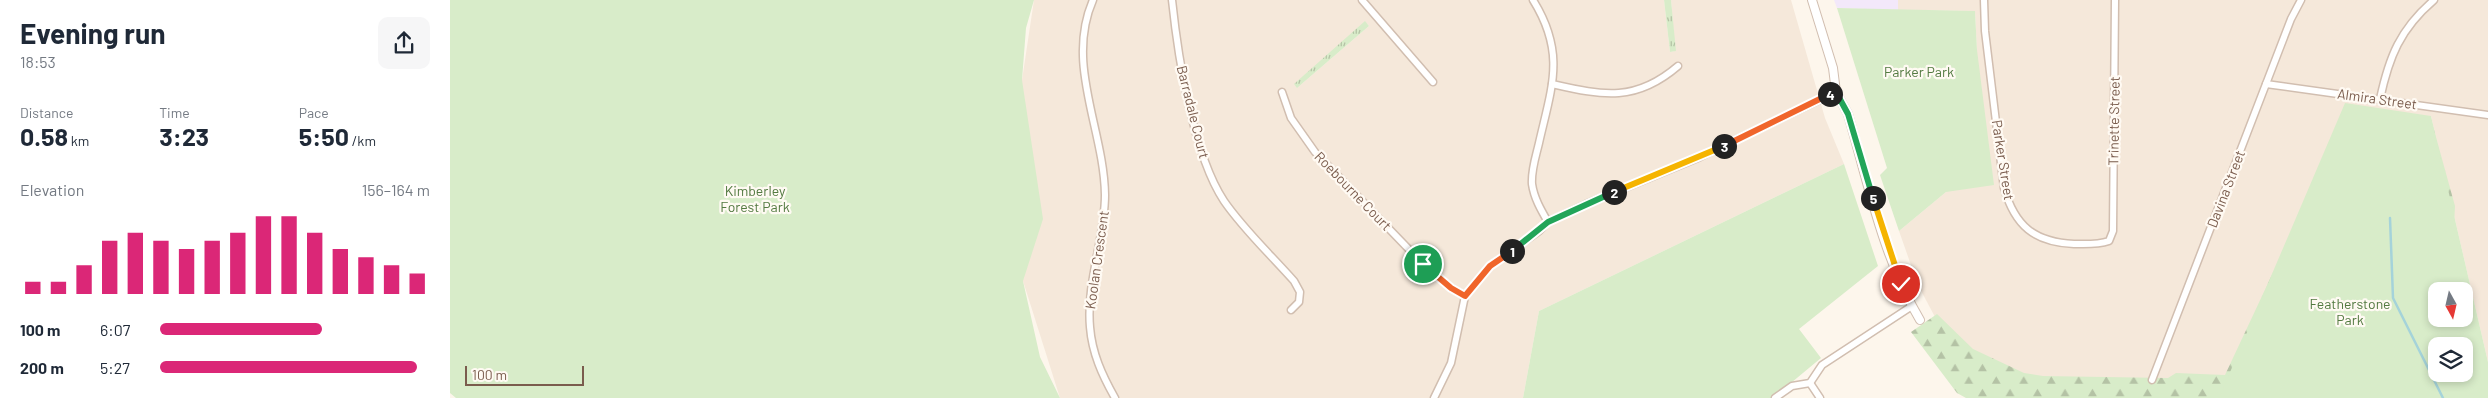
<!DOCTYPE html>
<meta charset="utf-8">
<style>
body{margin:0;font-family:Barlow,sans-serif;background:#f6f6f7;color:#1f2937;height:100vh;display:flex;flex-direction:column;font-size:19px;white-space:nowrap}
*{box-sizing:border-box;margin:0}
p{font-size:16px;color:#747a83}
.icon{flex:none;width:28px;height:28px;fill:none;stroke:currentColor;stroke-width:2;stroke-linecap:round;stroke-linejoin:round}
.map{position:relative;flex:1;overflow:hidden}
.details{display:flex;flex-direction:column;background:#fff;width:450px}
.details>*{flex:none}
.needle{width:32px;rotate:172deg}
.controls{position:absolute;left:1978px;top:282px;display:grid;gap:10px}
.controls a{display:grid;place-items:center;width:45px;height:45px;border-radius:10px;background:#fff;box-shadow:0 2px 8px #0003;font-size:25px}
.scale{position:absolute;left:15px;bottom:12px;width:119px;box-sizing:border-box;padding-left:5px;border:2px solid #7a5c4d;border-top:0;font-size:14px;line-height:18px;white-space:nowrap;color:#7a5c4d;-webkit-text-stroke:4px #fffaf3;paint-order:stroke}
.pin{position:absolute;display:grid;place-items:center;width:42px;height:42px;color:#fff;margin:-21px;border:2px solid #fff;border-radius:50%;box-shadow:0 1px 5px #0007}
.km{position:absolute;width:25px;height:25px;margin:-12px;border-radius:50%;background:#222;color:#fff;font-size:14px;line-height:25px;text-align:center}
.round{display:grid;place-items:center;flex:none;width:52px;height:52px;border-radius:10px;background:#f6f6f7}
.summary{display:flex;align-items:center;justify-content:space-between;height:85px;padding:0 20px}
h1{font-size:28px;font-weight:700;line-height:38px}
.metrics{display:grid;grid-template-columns:repeat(3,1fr);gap:8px;height:85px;padding:5px 20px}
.metrics div{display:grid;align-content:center}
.metrics b{font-size:25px;font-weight:700}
.metrics small{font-size:14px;font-weight:400}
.metrics p{font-size:14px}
.chart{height:140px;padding:10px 20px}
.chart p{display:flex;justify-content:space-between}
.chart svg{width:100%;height:90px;margin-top:5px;stroke:#db2777;stroke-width:6}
ul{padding:0 20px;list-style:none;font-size:16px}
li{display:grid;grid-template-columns:80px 60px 1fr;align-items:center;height:38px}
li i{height:12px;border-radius:6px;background:#db2777}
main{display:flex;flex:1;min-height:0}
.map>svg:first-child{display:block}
.residential{fill:#f5e8da;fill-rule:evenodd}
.education{fill:#f3e8fa}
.grass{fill:url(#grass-tufts)}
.forest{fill:url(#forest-firs)}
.park{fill:#d8ecc9;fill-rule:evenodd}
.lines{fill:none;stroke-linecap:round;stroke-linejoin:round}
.stream{stroke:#a5d3da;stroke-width:2.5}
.minor-casing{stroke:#d1beb0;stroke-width:9}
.tertiary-casing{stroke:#d1beb0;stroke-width:10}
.minor{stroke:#fff;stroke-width:6}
.tertiary{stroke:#fff;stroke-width:8}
.split-1-casing{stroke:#fff;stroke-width:10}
.split-2-casing{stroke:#fff;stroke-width:10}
.split-3-casing{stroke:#fff;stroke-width:10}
.split-4-casing{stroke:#fff;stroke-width:10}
.split-5-casing{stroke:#fff;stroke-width:10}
.split-6-casing{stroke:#fff;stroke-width:10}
.split-1{stroke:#f0652b;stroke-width:6}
.split-2{stroke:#22a559;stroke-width:6}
.split-3{stroke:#f5b400;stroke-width:6}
.split-4{stroke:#f0652b;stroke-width:6}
.split-5{stroke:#22a559;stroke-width:6}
.split-6{stroke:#f5b400;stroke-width:6}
.labels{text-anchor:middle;stroke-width:4.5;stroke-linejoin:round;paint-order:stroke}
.park-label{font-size:14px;fill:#537a41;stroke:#fffaf3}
.street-label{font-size:14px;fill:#7a5c4d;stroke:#fffaf3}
</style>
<main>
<section class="details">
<div class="summary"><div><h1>Evening run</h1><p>18:53</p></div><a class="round"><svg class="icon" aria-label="share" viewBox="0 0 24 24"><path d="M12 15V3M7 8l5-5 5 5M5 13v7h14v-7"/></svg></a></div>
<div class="metrics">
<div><p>Distance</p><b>0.58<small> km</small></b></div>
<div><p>Time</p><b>3:23</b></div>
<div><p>Pace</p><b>5:50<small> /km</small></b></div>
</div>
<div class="chart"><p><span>Elevation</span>156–164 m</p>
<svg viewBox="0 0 160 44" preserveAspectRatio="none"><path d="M5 44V38M15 44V38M25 44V30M35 44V18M45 44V14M55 44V18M65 44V22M75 44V18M85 44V14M95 44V6M105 44V6M115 44V14M125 44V22M135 44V26M145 44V30M155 44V34"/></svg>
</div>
<ul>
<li><b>100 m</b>6:07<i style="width:60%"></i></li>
<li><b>200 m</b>5:27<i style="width:95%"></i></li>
</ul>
</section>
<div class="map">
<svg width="2038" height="398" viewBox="0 0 2038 398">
<defs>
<pattern id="grass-tufts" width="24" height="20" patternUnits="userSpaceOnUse" patternTransform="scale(1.25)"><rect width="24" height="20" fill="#d8ecc9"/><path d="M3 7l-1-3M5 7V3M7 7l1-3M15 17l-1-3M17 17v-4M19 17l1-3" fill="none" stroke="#b4c2a5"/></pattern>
<pattern id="forest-firs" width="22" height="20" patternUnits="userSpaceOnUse" patternTransform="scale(1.25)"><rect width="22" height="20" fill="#d8ecc9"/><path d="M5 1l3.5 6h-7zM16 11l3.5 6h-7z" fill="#b4c2a5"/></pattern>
</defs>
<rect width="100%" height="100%" fill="#fdf6ec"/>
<g class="residential">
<path d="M584,0H1214L1220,52L1225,51L1221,0H1341L1375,118L1394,164L1089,311L1073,398H610L573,281L572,80ZM915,22L919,26L847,88Z"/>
<polygon points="1448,0 2038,0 2038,362 1981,116 1777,381 1576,376 1517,349 1485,317 1468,285 1449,231 1496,192 1527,50 1525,11 1448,10"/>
</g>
<polygon class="education" points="1384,0 1448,0 1448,10 1387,8"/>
<g class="grass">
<polygon points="1214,0 1221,0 1226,51 1220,52"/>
<polygon points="915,21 919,26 847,88 844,84"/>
</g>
<polygon class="forest" points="1981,119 2005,206 2004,225 1985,283 1986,374 2014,374 2038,398 1516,398 1507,393 1461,332 1487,314 1523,349 1574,373 1593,376 1718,378 1726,373 1775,375 1879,153"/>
<g class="park">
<polygon points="0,0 584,0 576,28 572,80 593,219 573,281 590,357 610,398 6,398 0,393"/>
<polygon points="1387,8 1525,11 1527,50 1544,185 1496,192 1449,231 1430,175 1437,168"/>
<path d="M1895,103L1981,116L2038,362V398H1769ZM2014,291V319H1986V291ZM2014,346V374H1986V346Z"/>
<polygon points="1394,164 1428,266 1349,329 1371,358 1323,398 1073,398 1089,311"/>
</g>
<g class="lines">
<polyline class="stream" points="1940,218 1943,298 1993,398"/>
<defs>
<g id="minor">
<path d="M643,0C615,64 654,129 655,195C655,239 636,282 640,327C642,353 652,375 665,398"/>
<path d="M722,0C728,57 743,154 774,201C794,230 821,255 844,281L850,292L849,302L841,310"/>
<polyline points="912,0 983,82"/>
<path d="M1083,0C1116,53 1102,86 1089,143C1086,156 1081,170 1082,184C1084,198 1091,210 1098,222"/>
<path d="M1534,0L1535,31L1554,188C1565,226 1584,242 1624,244C1637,244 1647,245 1659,241L1663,231L1665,0"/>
<path d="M1102,84C1154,96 1186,102 1228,66"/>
<polyline points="1816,84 2038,115"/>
<polyline points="832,92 841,118 865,152 973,264 1001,288 1015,296"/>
<path d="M1930,99C1939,57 1950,29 1984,0"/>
<polyline points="1702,380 1841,19 1851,0"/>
<polyline points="1360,383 1370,398"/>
<polyline points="984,398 1001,363 1015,296 1040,266 1089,231 1098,222 1136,204 1250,157 1386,92"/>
<polyline points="1325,398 1342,386 1360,383 1372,365 1462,306"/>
</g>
<path id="tertiary" d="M1362,0L1383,68L1386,92L1398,114C1418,183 1433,258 1470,320"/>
</defs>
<use href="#minor" class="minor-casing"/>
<use href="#tertiary" class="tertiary-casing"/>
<use href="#minor" class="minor"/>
<use href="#tertiary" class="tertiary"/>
</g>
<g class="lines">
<defs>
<polyline id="split-1" points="973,264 1001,288 1015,296 1040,266 1062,251"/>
<polyline id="split-2" points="1062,251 1098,222 1164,192"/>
<polyline id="split-3" points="1164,192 1274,146"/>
<polyline id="split-4" points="1274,146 1380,94"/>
<polyline id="split-5" points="1380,94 1386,92 1398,114 1423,198"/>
<polyline id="split-6" points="1423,198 1451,284"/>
</defs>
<use href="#split-1" class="split-1-casing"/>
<use href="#split-2" class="split-2-casing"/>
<use href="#split-3" class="split-3-casing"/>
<use href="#split-4" class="split-4-casing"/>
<use href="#split-5" class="split-5-casing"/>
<use href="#split-6" class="split-6-casing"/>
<use href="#split-1" class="split-1"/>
<use href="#split-2" class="split-2"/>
<use href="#split-3" class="split-3"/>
<use href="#split-4" class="split-4"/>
<use href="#split-5" class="split-5"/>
<use href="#split-6" class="split-6"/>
</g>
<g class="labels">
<g class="park-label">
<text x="1469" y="77">Parker Park</text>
<text x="305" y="196">Kimberley<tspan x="305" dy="16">Forest Park</tspan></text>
<text x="1900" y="309">Featherstone<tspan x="1900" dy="16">Park</tspan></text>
</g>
<g class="street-label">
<text transform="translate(1927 99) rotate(8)" y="5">Almira Street</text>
<text transform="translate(743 112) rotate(76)" y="5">Barradale Court</text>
<text transform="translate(1664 121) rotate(-89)" y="5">Trinette Street</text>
<text transform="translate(1553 160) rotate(81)" y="5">Parker Street</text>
<text transform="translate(1776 189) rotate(-69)" y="5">Davina Street</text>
<text transform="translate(903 191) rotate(46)" y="5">Roebourne Court</text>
<text transform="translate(647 260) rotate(-82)" y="5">Koolan Crescent</text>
</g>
</g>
</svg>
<div class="controls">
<a><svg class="needle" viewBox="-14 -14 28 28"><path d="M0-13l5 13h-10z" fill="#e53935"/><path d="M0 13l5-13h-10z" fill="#747a83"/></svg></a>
<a><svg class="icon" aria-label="layers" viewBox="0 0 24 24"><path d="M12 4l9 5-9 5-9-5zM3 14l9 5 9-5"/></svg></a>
</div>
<div class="scale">100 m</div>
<div class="pin" style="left:973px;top:264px;background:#1e9e55"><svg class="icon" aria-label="arrive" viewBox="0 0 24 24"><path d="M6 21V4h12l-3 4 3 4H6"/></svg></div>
<div class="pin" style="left:1451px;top:284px;background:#d93025"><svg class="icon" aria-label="check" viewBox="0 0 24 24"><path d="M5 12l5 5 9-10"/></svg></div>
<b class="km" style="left:1062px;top:251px">1</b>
<b class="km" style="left:1164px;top:192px">2</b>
<b class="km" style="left:1274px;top:146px">3</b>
<b class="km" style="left:1380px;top:94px">4</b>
<b class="km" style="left:1423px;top:198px">5</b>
</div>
</main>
